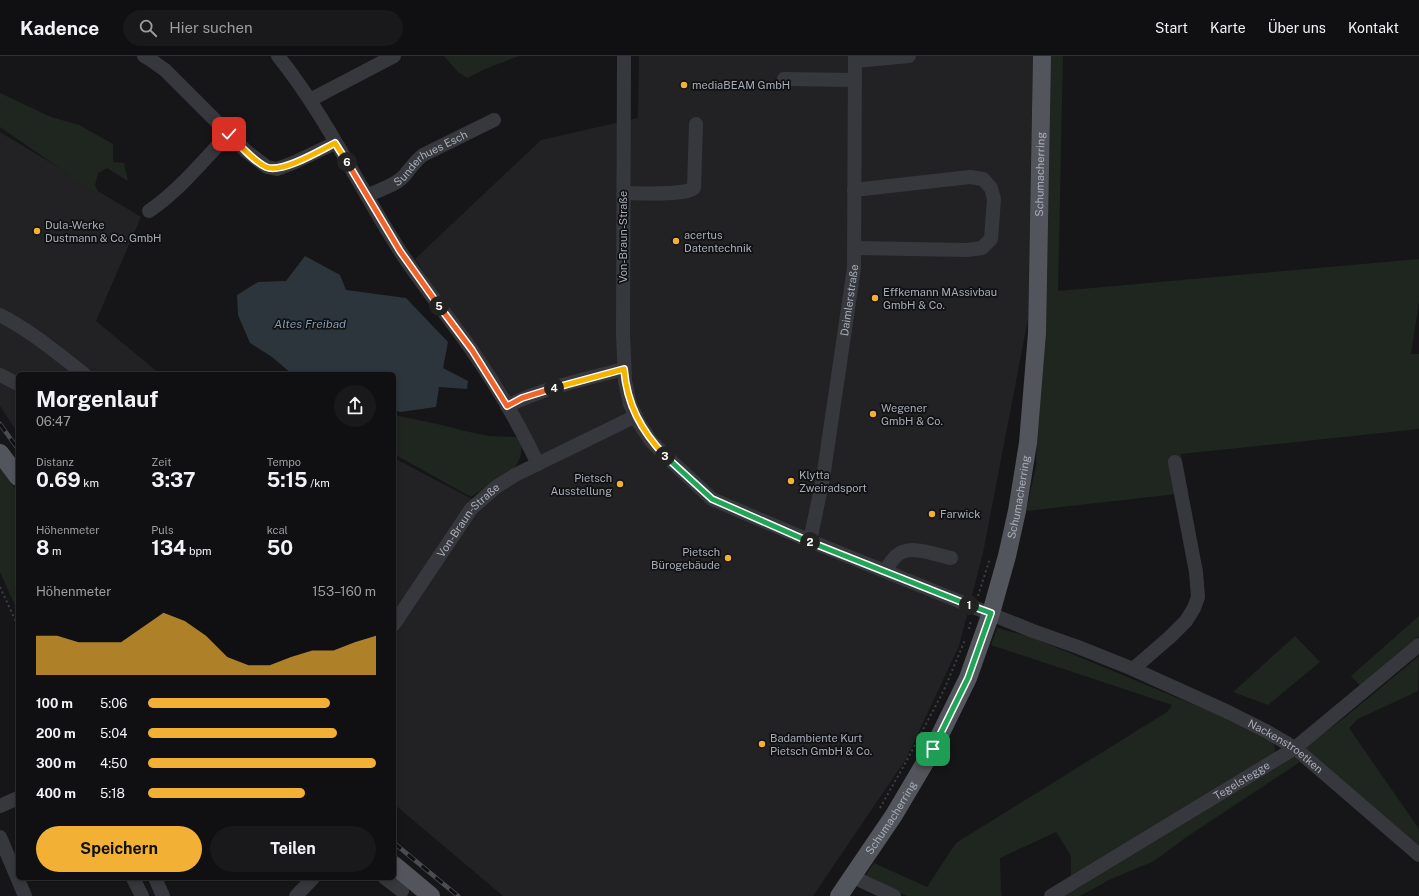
<!DOCTYPE html>
<html lang="de">
<meta charset="utf-8">
<style>
body{margin:0;font-family:"Public Sans",sans-serif;background:#19191b;color:#f1f3f6;height:100vh;display:flex;flex-direction:column;font-size:15px;white-space:nowrap}
*{box-sizing:border-box;margin:0}
p{font-size:13px;color:#9c9d9f}
.icon{flex:none;width:22px;height:22px;fill:none;stroke:currentColor;stroke-width:2;stroke-linecap:round;stroke-linejoin:round}
.map{position:relative;flex:1;overflow:hidden}
.drawer{position:absolute;left:16px;top:316px;width:380px;height:508px;display:flex;flex-direction:column;background:#101012;border-radius:6px;box-shadow:0 2px 6px #0003,0 0 0 1px #303032}
.drawer>*{flex:none}
.pin{position:absolute;display:grid;place-items:center;width:34px;height:34px;color:#fff;margin:-17px;border-radius:8px;box-shadow:0 2px 6px #0006}
.km{position:absolute;width:20px;height:20px;margin:-10px;border-radius:50%;background:#222;color:#fff;font-size:11px;line-height:20px;text-align:center}
.round{display:grid;place-items:center;flex:none;width:42px;height:42px;border-radius:21px;background:#19191b}
.headline{display:flex;align-items:center;justify-content:space-between;height:68px;padding:0 20px}
h1{font-size:22px;font-weight:700;line-height:30px}
.stats{display:grid;grid-template-columns:repeat(3,1fr);gap:6px;height:68px;padding:4px 20px}
.stats div{display:grid;align-content:center}
.stats b{font-size:20px;font-weight:700}
.stats small{font-size:11px;font-weight:400}
.stats p{font-size:11px}
.chart{height:112px;padding:8px 20px}
.chart p{display:flex;justify-content:space-between}
.chart svg{width:100%;height:72px;margin-top:4px;fill:#f2b134;opacity:.7}
.primary-button{display:flex;gap:8px;margin-top:auto;padding:8px 20px}
.primary-button a{flex:1;height:46px;border-radius:24px;background:#f2b134;color:#111;font-size:16px;font-weight:700;line-height:46px;text-align:center}
.primary-button a+a{background:#19191b;color:#f1f3f6}
ul{padding:0 20px;list-style:none;font-size:13px}
li{display:grid;grid-template-columns:64px 48px 1fr;align-items:center;height:30px}
li i{height:10px;border-radius:5px;background:#f2b134}
header{display:flex;align-items:center;gap:24px;box-sizing:border-box;height:56px;padding:0 20px;background:#101012;border-bottom:1px solid #303032}
header strong{font-size:19px}
nav{display:flex;gap:22px;margin-inline-start:auto;font-size:14px}
.search{width:280px;height:36px;background:#19191b;display:flex;align-items:center;gap:10px;box-sizing:border-box;padding:0 14px;border-radius:22px;color:#9c9d9f;font-size:15px}
.map>svg:first-child{display:block}
.built{fill:#222225}
.green{fill:#1e261f}
.water{fill:#2c353c}
.lines{fill:none;stroke-linecap:round;stroke-linejoin:round}
.path{stroke:#3d3f44;stroke-width:2;stroke-dasharray:2 3;stroke-linecap:butt}
.minor{stroke:#37383d;stroke-width:14}
.major{stroke:#53555c;stroke-width:18}
.rail-casing{stroke:#4a4c52;stroke-width:4.5}
.rail{stroke:#111113;stroke-width:3;stroke-dasharray:9;stroke-linecap:butt}
.split-1-casing{stroke:#fff;stroke-width:8}
.split-2-casing{stroke:#fff;stroke-width:8}
.split-3-casing{stroke:#fff;stroke-width:8}
.split-4-casing{stroke:#fff;stroke-width:8}
.split-5-casing{stroke:#fff;stroke-width:8}
.split-6-casing{stroke:#fff;stroke-width:8}
.split-7-casing{stroke:#fff;stroke-width:8}
.split-1{stroke:#22a559;stroke-width:5}
.split-2{stroke:#22a559;stroke-width:5}
.split-3{stroke:#22a559;stroke-width:5}
.split-4{stroke:#f5b400;stroke-width:5}
.split-5{stroke:#f0652b;stroke-width:5}
.split-6{stroke:#f0652b;stroke-width:5}
.split-7{stroke:#f5b400;stroke-width:5}
.poi-dot{fill:#f2b134;stroke:#111113;stroke-width:1.5}
.labels{text-anchor:middle;stroke-width:3.5;stroke-linejoin:round;paint-order:stroke}
.poi-label{font-size:11px;fill:#a8adb8;stroke:#111113;text-anchor:start}
.street-label{font-size:11px;fill:#a8adb8;stroke:#111113}
.water-label{font-size:12px;font-style:italic;fill:#7f9bb3;stroke:#111113}
</style>
<header>
<strong>Kadence</strong>
<div class="search"><svg class="icon" aria-label="search" viewBox="0 0 24 24"><circle cx="10" cy="10" r="6"/><path d="M15 15l6 6"/></svg>Hier suchen</div>
<nav><a>Start</a><a>Karte</a><a>Über uns</a><a>Kontakt</a></nav>
</header>
<div class="map">
<svg width="1419" height="840" viewBox="0 0 1419 840">
<rect width="100%" height="100%" fill="#161618"/>
<g class="built">
<polygon points="639,0 1033,0 1028,263 983,497 959,590 906,703 813,840 503,840 394,748 394,402 472,443 541,401 415,203 541,84 638,62"/>
<polygon points="0,76 141,161 96,265 160,318 18,318 18,377 0,350"/>
</g>
<g class="green">
<polygon points="444,0 519,0 485,13 467,22 458,16"/>
<polygon points="1050,0 1063,0 1058,235 1419,203 1419,246 1411,298 1419,298 1419,373 1181,398 1188,435 1177,438 1026,455 1036,410"/>
<polygon points="0,37 51,61 79,69 113,88 113,106 124,107 128,125 107,112 98,117 95,129 100,140 0,71"/>
<path d="M394,359L442,369L465,375L489,380L515,381L521,384C522,395 522,401 515,411L471,441L394,398Z"/>
<polygon points="0,411 18,436 18,556 0,516"/>
<polygon points="1419,560 1419,580 1360,629 1351,620"/>
<polygon points="997,572 1031,581 1257,675 1274,684 1275,698 1071,824 1071,800 1056,776 1000,802 1001,836 1002,840 907,840 865,820 874,807 927,831 956,787 1167,656 1172,649 991,589"/>
<polygon points="1295,580 1320,606 1268,649 1233,636"/>
<polygon points="1419,600 1418,635 1358,663 1349,672 1419,773 1419,793 1302,693 1343,663"/>
<polygon points="1291,698 1300,706 1188,780 1154,805 1111,823 1080,840 1061,840"/>
</g>
<polygon class="water" points="305,200 340,219 346,234 406,242 448,286 443,312 468,325 467,333 439,331 436,351 400,356 394,354 394,318 292,318 272,301 250,287 238,259 237,239 258,226 286,225"/>
<g class="lines">
<g class="path">
<polyline points="0,531 18,570"/>
<polyline points="978,540 990,502"/>
<polyline points="969,573 971,564"/>
<polyline points="880,752 907,704 944,634 965,584"/>
</g>
<g class="minor">
<polyline points="144,0 151,4 165,14 246,95 267,111 277,113 293,107 335,87"/>
<path d="M278,0C326,60 359,131 400,195C422,229 448,260 471,293C496,329 519,368 538,408"/>
<path id="s1" d="M624,0L623,278L625,325L630,348L639,367L651,385L669,403L712,443L810,485L1033,575L1078,591L1133,613L1228,656L1266,675L1295,692L1419,799"/>
<polyline points="855,5 909,0"/>
<polyline points="784,23 855,24"/>
<polyline points="310,44 394,0"/>
<path d="M624,137C639,137 683,140 694,132L696,68"/>
<path id="s2" d="M367,140C378,134 395,130 404,120C410,113 415,105 423,99L494,64"/>
<path d="M149,155C180,134 203,104 229,78"/>
<polyline points="854,192 967,194 982,192 991,183 994,143 991,132 983,123 970,121 854,134"/>
<path d="M0,259C31,275 57,297 84,318"/>
<polyline points="0,319 18,328"/>
<path d="M507,350C543,332 585,323 624,313"/>
<path id="s3" d="M810,485L823,422L854,212L855,0"/>
<path d="M885,515C888,510 892,504 896,500C910,487 935,499 951,502"/>
<path id="s4" d="M394,568L471,453L496,431L515,419L636,360"/>
<polyline points="1133,613 1170,581 1186,565 1194,552 1198,541 1196,516 1175,406"/>
<polyline points="0,750 18,742"/>
<polyline points="0,781 25,840"/>
<polyline points="853,821 894,840"/>
<polyline points="133,822 142,840"/>
<polyline points="155,822 163,840"/>
<polyline points="385,822 402,835"/>
<polyline points="296,840 313,822"/>
<path id="s5" d="M1051,840L1295,692L1419,589"/>
</g>
<g class="major">
<polyline points="0,397 18,421"/>
<polyline points="394,809 431,840"/>
<path id="s6" d="M839,840L894,759L933,693L968,622L991,557L1007,500L1017,455L1028,387L1037,277L1042,0"/>
</g>
<defs>
<g id="rail">
<polyline points="0,368 18,393"/>
<polyline points="394,787 458,840"/>
</g>
</defs>
<use href="#rail" class="rail-casing"/>
<use href="#rail" class="rail"/>
</g>
<g class="lines">
<defs>
<polyline id="split-1" points="933,693 968,622 991,557 969,549"/>
<polyline id="split-2" points="810,486 969,549"/>
<polyline id="split-3" points="665,400 712,443 810,486"/>
<path id="split-4" d="M554,332L624,313C627,349 641,374 665,400"/>
<polyline id="split-5" points="439,250 472,294 507,350 522,342 554,332"/>
<polyline id="split-6" points="347,106 400,195 439,250"/>
<path id="split-7" d="M229,78C240,89 252,104 266,111C281,118 321,94 335,87L347,106"/>
</defs>
<use href="#split-1" class="split-1-casing"/>
<use href="#split-2" class="split-2-casing"/>
<use href="#split-3" class="split-3-casing"/>
<use href="#split-4" class="split-4-casing"/>
<use href="#split-5" class="split-5-casing"/>
<use href="#split-6" class="split-6-casing"/>
<use href="#split-7" class="split-7-casing"/>
<use href="#split-1" class="split-1"/>
<use href="#split-2" class="split-2"/>
<use href="#split-3" class="split-3"/>
<use href="#split-4" class="split-4"/>
<use href="#split-5" class="split-5"/>
<use href="#split-6" class="split-6"/>
<use href="#split-7" class="split-7"/>
</g>
<g class="poi-dot">
<circle cx="684" cy="29" r="4"/>
<circle cx="37" cy="175" r="4"/>
<circle cx="676" cy="185" r="4"/>
<circle cx="875" cy="242" r="4"/>
<circle cx="873" cy="358" r="4"/>
<circle cx="791" cy="425" r="4"/>
<circle cx="620" cy="428" r="4"/>
<circle cx="932" cy="458" r="4"/>
<circle cx="728" cy="502" r="4"/>
<circle cx="762" cy="688" r="4"/>
</g>
<g class="labels">
<g class="poi-label">
<text x="692" y="33">mediaBEAM GmbH</text>
<text x="45" y="173">Dula-Werke<tspan x="45" dy="13">Dustmann &amp; Co. GmbH</tspan></text>
<text x="684" y="183">acertus<tspan x="684" dy="13">Datentechnik</tspan></text>
<text x="883" y="240">Effkemann MAssivbau<tspan x="883" dy="13">GmbH &amp; Co.</tspan></text>
<text x="881" y="356">Wegener<tspan x="881" dy="13">GmbH &amp; Co.</tspan></text>
<text x="799" y="423">Klytta<tspan x="799" dy="13">Zweiradsport</tspan></text>
<text x="612" y="426" text-anchor="end">Pietsch<tspan x="612" dy="13">Ausstellung</tspan></text>
<text x="940" y="462">Farwick</text>
<text x="720" y="500" text-anchor="end">Pietsch<tspan x="720" dy="13">Bürogebäude</tspan></text>
<text x="770" y="686">Badambiente Kurt<tspan x="770" dy="13">Pietsch GmbH &amp; Co.</tspan></text>
</g>
<g class="street-label">
<text dy="4" stroke="none"><textPath href="#s2" startOffset="75">Sunderhues Esch</textPath></text>
<text dy="4" stroke="none"><textPath href="#s6" startOffset="766">Schumacherring</textPath></text>
<text transform="translate(623 181) rotate(-90)" y="4">Von-Braun-Straße</text>
<text dy="4" stroke="none"><textPath href="#s3" startOffset="244">Daimlerstraße</textPath></text>
<text dy="4" stroke="none"><textPath href="#s6" startOffset="442">Schumacherring</textPath></text>
<text dy="4" stroke="none"><textPath href="#s4" startOffset="128">Von-Braun-Straße</textPath></text>
<text dy="4" stroke="none"><textPath href="#s1" startOffset="1101">Nackenstroetken</textPath></text>
<text dy="4" stroke="none"><textPath href="#s5" startOffset="223">Tegelstegge</textPath></text>
<text dy="4" stroke="none"><textPath href="#s6" startOffset="94">Schumacherring</textPath></text>
</g>
<g class="water-label">
<text x="310" y="272">Altes Freibad</text>
</g>
</g>
</svg>
<div class="pin" style="left:933px;top:693px;background:#1e9e55"><svg class="icon" aria-label="arrive" viewBox="0 0 24 24"><path d="M6 21V4h12l-3 4 3 4H6"/></svg></div>
<div class="pin" style="left:229px;top:78px;background:#d93025"><svg class="icon" aria-label="check" viewBox="0 0 24 24"><path d="M5 12l5 5 9-10"/></svg></div>
<b class="km" style="left:969px;top:549px">1</b>
<b class="km" style="left:810px;top:486px">2</b>
<b class="km" style="left:665px;top:400px">3</b>
<b class="km" style="left:554px;top:332px">4</b>
<b class="km" style="left:439px;top:250px">5</b>
<b class="km" style="left:347px;top:106px">6</b>
<section class="drawer">
<div class="headline"><div><h1>Morgenlauf</h1><p>06:47</p></div><a class="round"><svg class="icon" aria-label="share" viewBox="0 0 24 24"><path d="M12 15V3M7 8l5-5 5 5M5 13v7h14v-7"/></svg></a></div>
<div class="stats">
<div><p>Distanz</p><b>0.69<small> km</small></b></div>
<div><p>Zeit</p><b>3:37</b></div>
<div><p>Tempo</p><b>5:15<small> /km</small></b></div>
</div>
<div class="stats">
<div><p>Höhenmeter</p><b>8<small> m</small></b></div>
<div><p>Puls</p><b>134<small> bpm</small></b></div>
<div><p>kcal</p><b>50</b></div>
</div>
<div class="chart"><p><span>Höhenmeter</span>153–160 m</p>
<svg viewBox="0 0 160 44" preserveAspectRatio="none"><path d="M0 44V20L10 20L20 24L30 24L40 24L50 15L60 6L70 11L80 20L90 33L100 38L110 38L120 33L130 29L140 29L150 24L160 20V44z"/></svg>
</div>
<ul>
<li><b>100 m</b>5:06<i style="width:80%"></i></li>
<li><b>200 m</b>5:04<i style="width:83%"></i></li>
<li><b>300 m</b>4:50<i style="width:100%"></i></li>
<li><b>400 m</b>5:18<i style="width:69%"></i></li>
</ul>
<div class="primary-button"><a>Speichern</a><a>Teilen</a></div>
</section>
</div>
